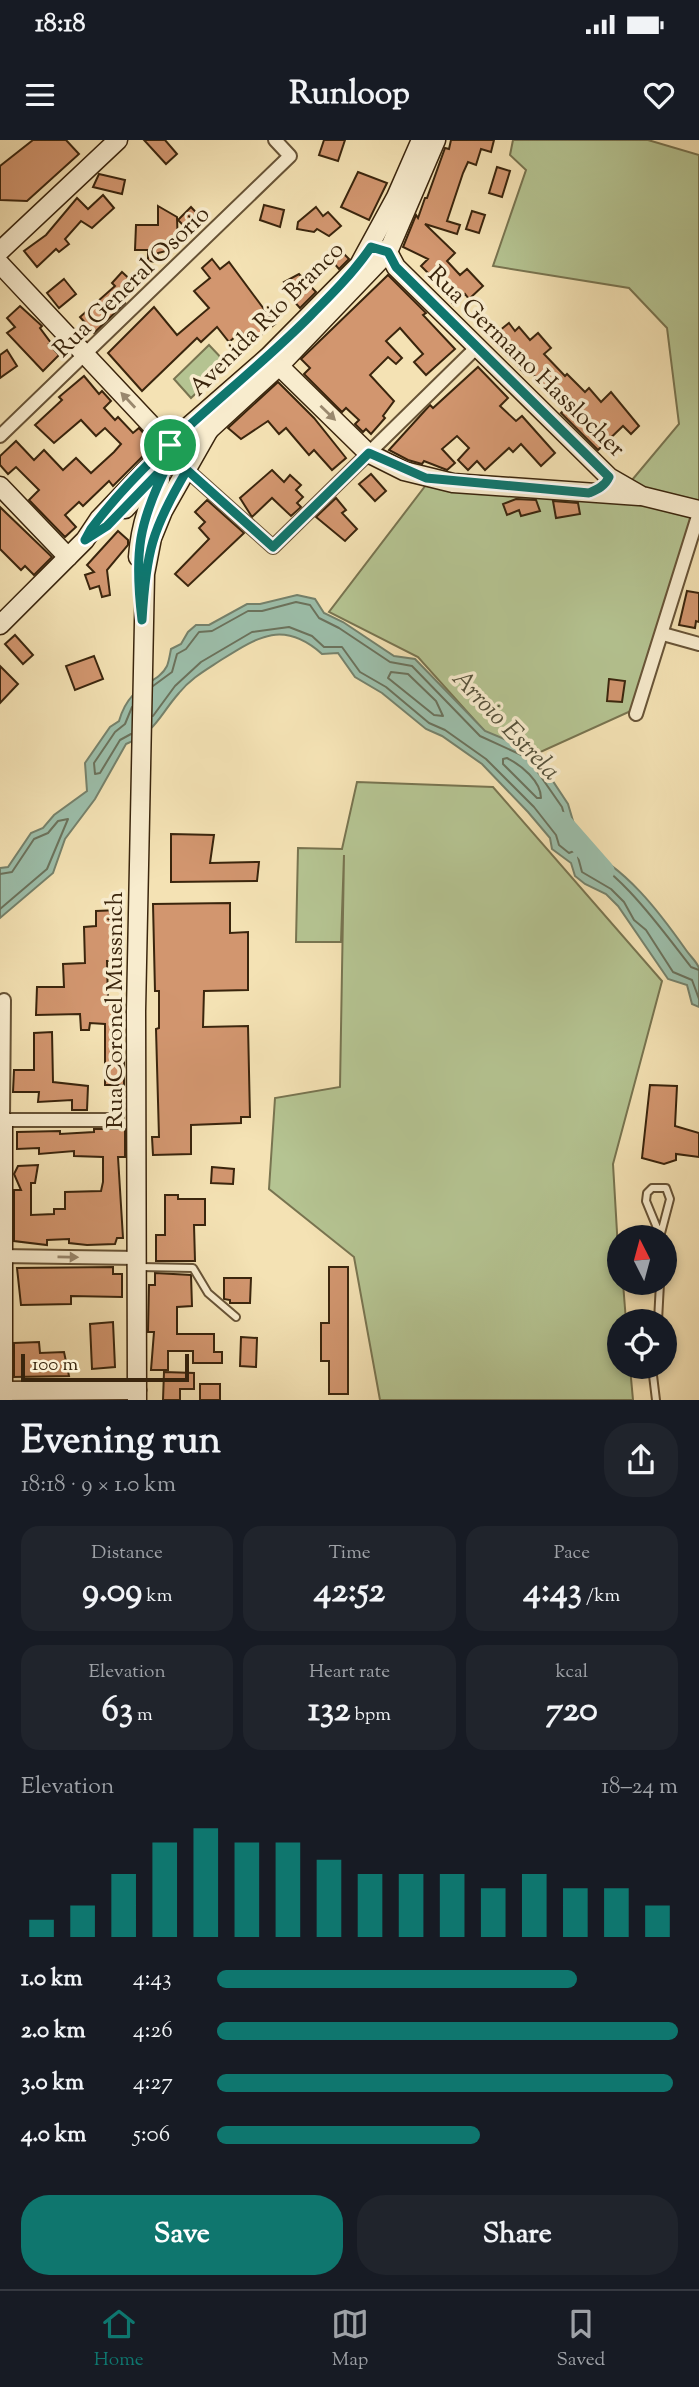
<!DOCTYPE html>
<meta charset="utf-8">
<style>
body{margin:0;font-family:"Sorts Mill Goudy",serif;background:#20242c;color:#f1f3f6;height:100vh;display:flex;flex-direction:column;font-size:26px;white-space:nowrap}
*{box-sizing:border-box;margin:0}
p{font-size:23px;color:#9ea1a6}
.icon{flex:none;width:38px;height:38px;fill:none;stroke:currentColor;stroke-width:2;stroke-linecap:round;stroke-linejoin:round}
.map{position:relative;height:1260px;overflow:hidden}
.side{display:flex;flex-direction:column;background:#171b24;flex:1}
.side>*{flex:none}
.needle{width:46px;rotate:354deg}
.fabs{position:absolute;left:607px;top:1085px;display:grid;gap:14px}
.fabs a{display:grid;place-items:center;width:70px;height:70px;border-radius:50%;background:#171b24;box-shadow:0 4px 10px #0003;font-size:35px}
.scale{position:absolute;left:21px;bottom:18px;width:168px;box-sizing:border-box;padding-left:7px;border:4px solid #3a250d;border-top:0;font-size:19px;line-height:24px;white-space:nowrap;color:#3a250d;-webkit-text-stroke:5px #f8ecce;paint-order:stroke}
.pin{position:absolute;display:grid;place-items:center;width:60px;height:60px;color:#fff;margin:-30px;border:4px solid #fff;border-radius:50%;box-shadow:0 2px 7px #0007}
.round{display:grid;place-items:center;flex:none;width:74px;height:74px;border-radius:28px;background:#20242c}
.head{display:flex;align-items:center;justify-content:space-between;height:119px;padding:0 21px}
h1{font-size:38px;font-weight:700;line-height:52px}
.metrics{display:grid;grid-template-columns:repeat(3,1fr);gap:10px;height:119px;padding:7px 21px}
.metrics div{display:grid;align-content:center;border-radius:18px;background:#20242c;text-align:center}
.metrics b{font-size:35px;font-weight:700}
.metrics small{font-size:19px;font-weight:400}
.metrics p{font-size:19px}
.chart{height:196px;padding:14px 21px}
.chart p{display:flex;justify-content:space-between}
.chart svg{width:100%;height:126px;margin-top:7px;stroke:#0f766e;stroke-width:6}
.button{display:flex;gap:14px;margin-top:auto;padding:14px 21px}
.button a{flex:1;height:80px;border-radius:28px;background:#0f766e;color:#fff;font-size:28px;font-weight:700;line-height:80px;text-align:center}
.button a+a{background:#20242c;color:#f1f3f6}
ul{padding:0 21px;list-style:none;font-size:23px}
li{display:grid;grid-template-columns:112px 84px 1fr;align-items:center;height:52px}
li i{height:18px;border-radius:9px;background:#0f766e}
.status{display:flex;justify-content:space-between;align-items:center;height:49px;padding:0 35px;background:#171b24;direction:ltr}
.status svg{height:19px;fill:currentColor}
header{display:flex;justify-content:space-between;align-items:center;height:91px;padding:0 21px;background:#171b24;font-size:32px;font-weight:700}
.menu{display:flex;justify-content:space-around;align-items:center;height:98px;border-top:2px solid #363941;background:#171b24;font-size:19px;color:#9ea1a6}
.menu a{display:grid;justify-items:center;gap:4px}
.menu .current{color:#0f766e}
.map>svg:first-child{display:block}
.green{fill:#b5c492;stroke:#787450;stroke-width:2}
.water{fill:#9cbeaa;stroke:#75816b;stroke-width:2}
.lines{fill:none;stroke-linecap:round;stroke-linejoin:round}
.shore{stroke:#6b725c;stroke-width:2}
.river{stroke:#9cbeaa;stroke-width:21}
.building{fill:#d2966f;stroke:#3a250d;stroke-width:2}
.lane-casing{stroke:#685437;stroke-width:10}
.street-casing{stroke:#685437;stroke-width:16}
.secondary-casing{stroke:#3a250d;stroke-width:21}
.lane{stroke:#f8ecce;stroke-width:6}
.street{stroke:#f8ecce;stroke-width:12}
.secondary{stroke:#f8ecce;stroke-width:18}
.oneway{fill:#99886e}
.route-casing{stroke:#fff;stroke-width:14}
.route{stroke:#0f766e;stroke-width:9}
.labels{text-anchor:middle;stroke-width:7;stroke-linejoin:round;paint-order:stroke}
.street-label{font-size:24px;fill:#3a250d;stroke:#f8ecce}
.water-label{font-size:26px;font-style:italic;fill:#57533c;stroke:#f8ecce}
</style>
<div class="status"><b>18:18</b><svg viewBox="0 0 49 12"><path d="M0 12V9h3v3zM5 12V6h3v6zM10 12V3h3v9zM15 12V0h3v12zM26 1h20v11H26zM47 4h2v5h-2z"/></svg></div>
<header><svg class="icon" aria-label="menu" viewBox="0 0 24 24"><path d="M4 6h16M4 12h16M4 18h16"/></svg>Runloop<svg class="icon" aria-label="heart" viewBox="0 0 24 24"><path d="M12 20l-8-8c-3-5 5-10 8-4 3-6 11-1 8 4z"/></svg></header>
<div class="map">
<svg width="699" height="1260" viewBox="0 0 699 1260">
<rect width="100%" height="100%" fill="#f4e2b4"/>
<filter id="stains"><feTurbulence type="fractalNoise" baseFrequency=".00286" numOctaves="4"/><feColorMatrix values="0 0 0 0 .2 0 0 0 0 .09 0 0 0 0 .02 0 0 0 .5 -.17"/></filter>
<radialGradient id="worn" r=".72"><stop offset=".6" stop-color="#630" stop-opacity="0"/><stop offset="1" stop-color="#630" stop-opacity=".3"/></radialGradient>
<g class="green">
<polygon points="513,0 648,0 699,15 699,365 627,346 679,284 667,188 629,148 493,126 526,30 510,15"/>
<polygon points="209,205 227,224 191,258 174,239"/>
<polygon points="429,341 588,355 695,373 633,570 514,624 418,517 329,472"/>
<polygon points="357,642 493,647 662,841 613,1024 620,1143 623,1143 626,1181 620,1181 620,1227 630,1227 633,1260 380,1260 354,1117 269,1049 275,958 340,947 344,715 341,802 296,802 298,708 342,709"/>
</g>
<path class="water" d="M297,455L315,459L324,473L343,482L394,516L415,519L485,591L533,611L568,664L581,708C625,726 660,773 686,810C690,816 697,822 699,828C699,840 699,855 699,867L692,864L687,845L668,839L618,766L606,754L585,744L575,736L571,723L552,709L550,698L528,672L482,624L442,596L426,589L382,553L355,537L338,513L322,514C284,480 259,496 221,520C206,530 191,538 179,553C158,577 157,591 126,604L95,659L65,699L53,733L0,778V728L8,727L31,693L43,688L54,675L87,651L85,623L110,587L119,581C130,542 157,546 167,526C169,521 170,514 171,509L181,504L188,492L196,485H209L247,464H260Z"/>
<g class="lines">
<g class="shore">
<polygon points="391,532 408,534 436,561 443,576 434,575 388,538"/>
<polyline points="153,576 175,546 201,522 252,492 289,487 312,496 324,507 342,507 360,532 386,547 429,583 445,590 486,619 534,667 556,695 559,705 569,713 574,711 562,667 528,618 480,596 412,526 390,522 339,488 319,478 310,465 296,462 262,471 248,471 212,491 199,492 186,509 177,514 172,532 153,546"/>
<polyline points="131,594 120,600 100,633 95,634 94,623 115,592 125,584 132,567"/>
<path d="M507,618C521,625 541,641 541,658H537L503,624V619Z"/>
<polyline points="0,734 12,732 34,699 48,693 58,681 68,679 47,729 0,769"/>
<path d="M699,830L691,827C671,802 610,715 578,717L582,732L611,749L624,762L634,780L646,790L673,832L692,840L699,859"/>
</g>
<polyline class="river" points="561,682 604,731"/>
</g>
<g class="building">
<polygon points="33,0 66,0 79,14 27,61 0,60 0,26"/>
<polygon points="144,0 165,0 177,14 166,24"/>
<polygon points="324,0 345,0 338,21 319,15"/>
<polygon points="451,0 494,0 491,12 481,9 476,25 468,22 463,33 447,81 460,85 457,94 425,84 455,113 447,121 460,135 467,129 483,146 469,159 465,154 454,165 442,152 445,150 421,126 428,119 403,107 416,75 418,78 425,58 427,58 445,8 449,9"/>
<polygon points="497,27 510,31 502,57 489,53"/>
<polygon points="358,32 387,43 369,80 341,67"/>
<polygon points="99,34 125,40 122,54 93,47"/>
<polygon points="103,55 114,68 92,88 81,81 65,99 69,104 59,112 56,109 37,127 24,111 46,95 77,58 88,69"/>
<polygon points="264,65 284,70 280,87 260,80"/>
<polygon points="158,66 177,77 178,108 158,113 157,122 148,121 148,110 135,110 136,85 158,85"/>
<polygon points="191,67 205,82 192,94 178,80"/>
<polygon points="316,67 323,76 328,72 341,86 329,96 317,89 314,92 297,89 298,82"/>
<polygon points="472,71 485,75 479,93 466,89"/>
<polygon points="335,105 349,119 339,129 326,114"/>
<polygon points="212,119 220,129 229,122 275,184 251,203 241,192 229,202 217,187 201,202 197,198 142,251 108,213 154,167 177,195 209,168 194,151 210,138 202,128"/>
<polygon points="122,132 135,144 121,159 125,163 94,193 80,177 115,146 112,143"/>
<polygon points="299,134 316,152 300,168 291,158 295,154 284,142"/>
<polygon points="388,135 426,173 423,175 455,209 426,235 414,222 423,214 400,188 386,201 402,218 396,224 388,217 370,235 394,261 383,276 385,278 371,294 366,289 363,292 355,284 359,280 346,268 342,272 304,234 310,228 301,219"/>
<polygon points="64,139 76,154 59,168 47,153"/>
<polygon points="20,166 42,186 40,188 51,203 49,204 59,215 43,231 7,193 15,187 7,178"/>
<polygon points="509,183 515,191 519,187 530,200 538,193 551,208 544,214 565,236 567,234 585,252 589,248 601,262 611,252 639,286 631,294 623,286 598,310 561,273 564,270 548,250 528,229 524,233 510,217 513,215 498,199 503,195 499,191"/>
<polygon points="7,210 17,226 0,238 0,215"/>
<polygon points="478,227 508,258 500,266 516,281 522,276 555,313 541,326 521,304 513,312 509,308 485,330 477,321 468,330 458,320 469,308 457,296 442,309 455,323 447,330 424,321 422,324 408,320 389,310 430,265 433,268"/>
<polygon points="84,236 99,254 102,251 111,261 104,268 115,280 118,277 133,293 139,288 154,305 113,346 109,341 83,366 79,362 65,375 76,387 65,397 29,360 39,350 16,327 8,334 0,325 0,316 16,301 34,320 44,310 63,330 76,318 91,333 114,312 121,304 105,288 96,296 81,280 54,303 35,285 62,260 59,257"/>
<polygon points="278,242 314,278 346,318 332,330 314,310 309,315 286,288 279,294 268,281 241,299 228,288"/>
<polygon points="272,330 284,342 290,335 301,345 296,350 303,357 297,363 301,367 291,376 272,358 252,377 240,358"/>
<polygon points="371,334 386,351 375,361 359,344"/>
<polygon points="336,358 346,370 342,373 357,389 345,401 316,377"/>
<polygon points="516,359 536,360 540,371 521,376 519,370 507,375 503,364"/>
<polygon points="207,360 244,393 188,446 175,434 209,399 199,388 205,382 195,372"/>
<polygon points="553,361 578,363 580,374 556,378"/>
<polygon points="0,367 52,417 34,435 25,426 21,430 0,409"/>
<polygon points="118,391 128,400 128,405 107,430 110,455 102,457 99,446 90,449 85,435 94,432 87,425"/>
<polygon points="687,451 699,453 699,482 696,481 695,488 679,485"/>
<polygon points="15,495 33,515 23,524 5,504"/>
<polygon points="94,516 103,539 75,550 66,526"/>
<polygon points="0,526 18,544 0,563"/>
<polygon points="609,539 625,541 622,562 607,561"/>
<polygon points="171,694 214,695 210,723 259,722 257,741 171,742"/>
<polygon points="230,763 230,793 248,792 248,850 204,851 203,887 248,886 250,977 241,977 241,983 191,985 191,1014 153,1015 152,997 159,997 156,889 159,888 159,851 155,851 153,764"/>
<polygon points="119,770 117,821 107,821 108,861 117,860 116,898 119,898 120,915 124,915 124,945 105,945 105,884 90,883 89,890 81,890 80,874 36,875 37,847 64,847 63,824 85,823 84,787 96,786 96,771"/>
<polygon points="52,892 53,942 88,946 87,970 72,970 72,960 38,962 39,952 13,952 14,930 34,930 34,893"/>
<polygon points="650,945 677,946 675,986 699,993 699,1017 676,1014 676,1020 664,1024 642,1018"/>
<polygon points="94,989 125,989 125,1017 118,1017 123,1098 117,1098 115,1104 87,1105 69,1103 69,1099 47,1100 47,1105 14,1101 14,1050 21,1050 14,1034 18,1026 38,1025 35,1043 31,1043 31,1075 54,1074 54,1069 65,1069 65,1052 101,1051 103,1042 103,1017 74,1016 74,1011 39,1014 39,1008 17,1009 17,992 60,991 60,994 94,992"/>
<polygon points="212,1027 234,1029 233,1044 211,1043"/>
<polygon points="165,1055 178,1055 178,1059 205,1059 205,1085 194,1085 195,1121 156,1121 156,1095 165,1095"/>
<polygon points="113,1127 113,1134 122,1134 122,1157 71,1156 71,1164 21,1165 17,1128"/>
<polygon points="329,1127 348,1127 348,1254 329,1254 329,1221 321,1221 321,1183 329,1183"/>
<polygon points="155,1133 191,1135 192,1166 177,1167 177,1194 214,1194 214,1212 222,1212 222,1223 193,1223 193,1211 168,1211 168,1230 151,1230 154,1192 148,1192 149,1145 155,1145"/>
<polygon points="224,1138 251,1138 250,1163 230,1163 230,1160 224,1159"/>
<polygon points="113,1182 115,1227 92,1229 90,1184"/>
<polygon points="241,1197 257,1198 256,1227 240,1226"/>
<polygon points="39,1202 40,1213 64,1212 69,1236 14,1237 14,1203"/>
<polygon points="164,1232 194,1233 194,1249 180,1249 180,1260 163,1260"/>
<rect x="200" y="1244" width="20" height="16"/>
</g>
<g class="lines">
<defs>
<g id="lane">
<polyline points="660,1097 670,1059 666,1048 652,1048 647,1053 646,1061 660,1095"/>
<polyline points="140,1127 193,1128 208,1153 236,1177"/>
<polyline points="658,1181 660,1143"/>
<polyline points="652,1227 656,1260"/>
</g>
<g id="street">
<polyline points="0,296 290,16 275,0"/>
<polyline points="187,330 273,407 478,206"/>
<polyline points="663,494 699,504"/>
<polyline points="636,574 699,373"/>
<polyline points="4,860 3,980 117,980"/>
<polyline points="0,1116 138,1118"/>
</g>
<g id="secondary">
<polyline points="378,109 388,112 396,127 609,337 642,356 699,370"/>
<polyline points="0,111 118,0"/>
<polyline points="0,124 170,305"/>
<polyline points="271,218 368,313 404,331 453,343 639,356"/>
<polyline points="0,346 68,417"/>
<polyline points="125,369 169,322 209,290 279,226 388,112 436,0"/>
<path d="M138,417C140,389 147,365 160,340"/>
<polyline points="0,485 85,400 99,379 181,293 269,216 359,125 396,57 421,0"/>
<polyline points="0,980 3,980 3,1260"/>
<polyline points="0,1251 137,1250"/>
<polyline points="137,1260 136,871 145,434 152,398 163,371 209,290"/>
</g>
</defs>
<use href="#lane" class="lane-casing"/>
<use href="#street" class="street-casing"/>
<use href="#secondary" class="secondary-casing"/>
<use href="#lane" class="lane"/>
<use href="#street" class="street"/>
<use href="#secondary" class="secondary"/>
</g>
<defs><path id="oneway-solid" d="M-6-.8H1V-3.2L6.5 0L1 3.2V.8H-6Z" transform="scale(1.75)"/></defs>
<g class="oneway">
<use href="#oneway-solid" transform="translate(128 260) rotate(-133)"/>
<use href="#oneway-solid" transform="translate(328 273) rotate(44)"/>
<use href="#oneway-solid" transform="translate(68 1117) rotate(1)"/>
</g>
<g class="lines">
<defs>
<path id="route" d="M371,107L388,112L396,127L609,337C605,346 598,349 589,353L426,338L369,313L273,407L187,330C152,389 146,412 142,480C134,413 138,383 169,322L107,386L85,400L91,389C149,311 234,251 303,183C327,159 352,135 371,107Z"/>
</defs>
<use href="#route" class="route-casing"/>
<use href="#route" class="route"/>
</g>
<g class="labels">
<g class="street-label">
<text transform="translate(131 141) rotate(-44)" y="8">Rua General Osorio</text>
<text transform="translate(266 178) rotate(-45)" y="8">Avenida Rio Branco</text>
<text transform="translate(527 221) rotate(44)" y="8">Rua Germano Hasslocher</text>
<text transform="translate(114 870) rotate(-90)" y="8">Rua Coronel Mussnich</text>
</g>
<g class="water-label">
<text transform="translate(507 584) rotate(46)" y="9">Arroio Estrela</text>
</g>
</g>
<rect width="100%" height="100%" filter="url(#stains)"/>
<rect width="100%" height="100%" fill="url(#worn)"/>
</svg>
<div class="fabs">
<a><svg class="needle" viewBox="-14 -14 28 28"><path d="M0-13l5 13h-10z" fill="#e53935"/><path d="M0 13l5-13h-10z" fill="#9ea1a6"/></svg></a>
<a><svg class="icon" aria-label="locate" viewBox="0 0 24 24"><circle cx="12" cy="12" r="6"/><path d="M12 2v4M12 18v4M2 12h4M18 12h4"/></svg></a>
</div>
<div class="scale">100 m</div>
<div class="pin" style="left:170px;top:305px;background:#1e9e55"><svg class="icon" aria-label="arrive" viewBox="0 0 24 24"><path d="M6 21V4h12l-3 4 3 4H6"/></svg></div>
</div>
<section class="side">
<div class="head"><div><h1>Evening run</h1><p>18:18 · 9 × 1.0 km</p></div><a class="round"><svg class="icon" aria-label="share" viewBox="0 0 24 24"><path d="M12 15V3M7 8l5-5 5 5M5 13v7h14v-7"/></svg></a></div>
<div class="metrics">
<div><p>Distance</p><b>9.09<small> km</small></b></div>
<div><p>Time</p><b>42:52</b></div>
<div><p>Pace</p><b>4:43<small> /km</small></b></div>
</div>
<div class="metrics">
<div><p>Elevation</p><b>63<small> m</small></b></div>
<div><p>Heart rate</p><b>132<small> bpm</small></b></div>
<div><p>kcal</p><b>720</b></div>
</div>
<div class="chart"><p><span>Elevation</span>18–24 m</p>
<svg viewBox="0 0 160 44" preserveAspectRatio="none"><path d="M5 44V38M15 44V33M25 44V22M35 44V11M45 44V6M55 44V11M65 44V11M75 44V17M85 44V22M95 44V22M105 44V22M115 44V27M125 44V22M135 44V27M145 44V27M155 44V33"/></svg>
</div>
<ul>
<li><b>1.0 km</b>4:43<i style="width:78%"></i></li>
<li><b>2.0 km</b>4:26<i style="width:100%"></i></li>
<li><b>3.0 km</b>4:27<i style="width:99%"></i></li>
<li><b>4.0 km</b>5:06<i style="width:57%"></i></li>
</ul>
<div class="button"><a>Save</a><a>Share</a></div>
</section>
<nav class="menu">
<a class="current"><svg class="icon" aria-label="home" viewBox="0 0 24 24"><path d="M3 11l9-7 9 7M6 9v11h12V9"/></svg>Home</a>
<a><svg class="icon" aria-label="map" viewBox="0 0 24 24"><path d="M3 6l6-2 6 2 6-2v14l-6 2-6-2-6 2zM9 4v14M15 6v14"/></svg>Map</a>
<a><svg class="icon" aria-label="saved" viewBox="0 0 24 24"><path d="M7 4h10v16l-5-4-5 4z"/></svg>Saved</a>
</nav>
